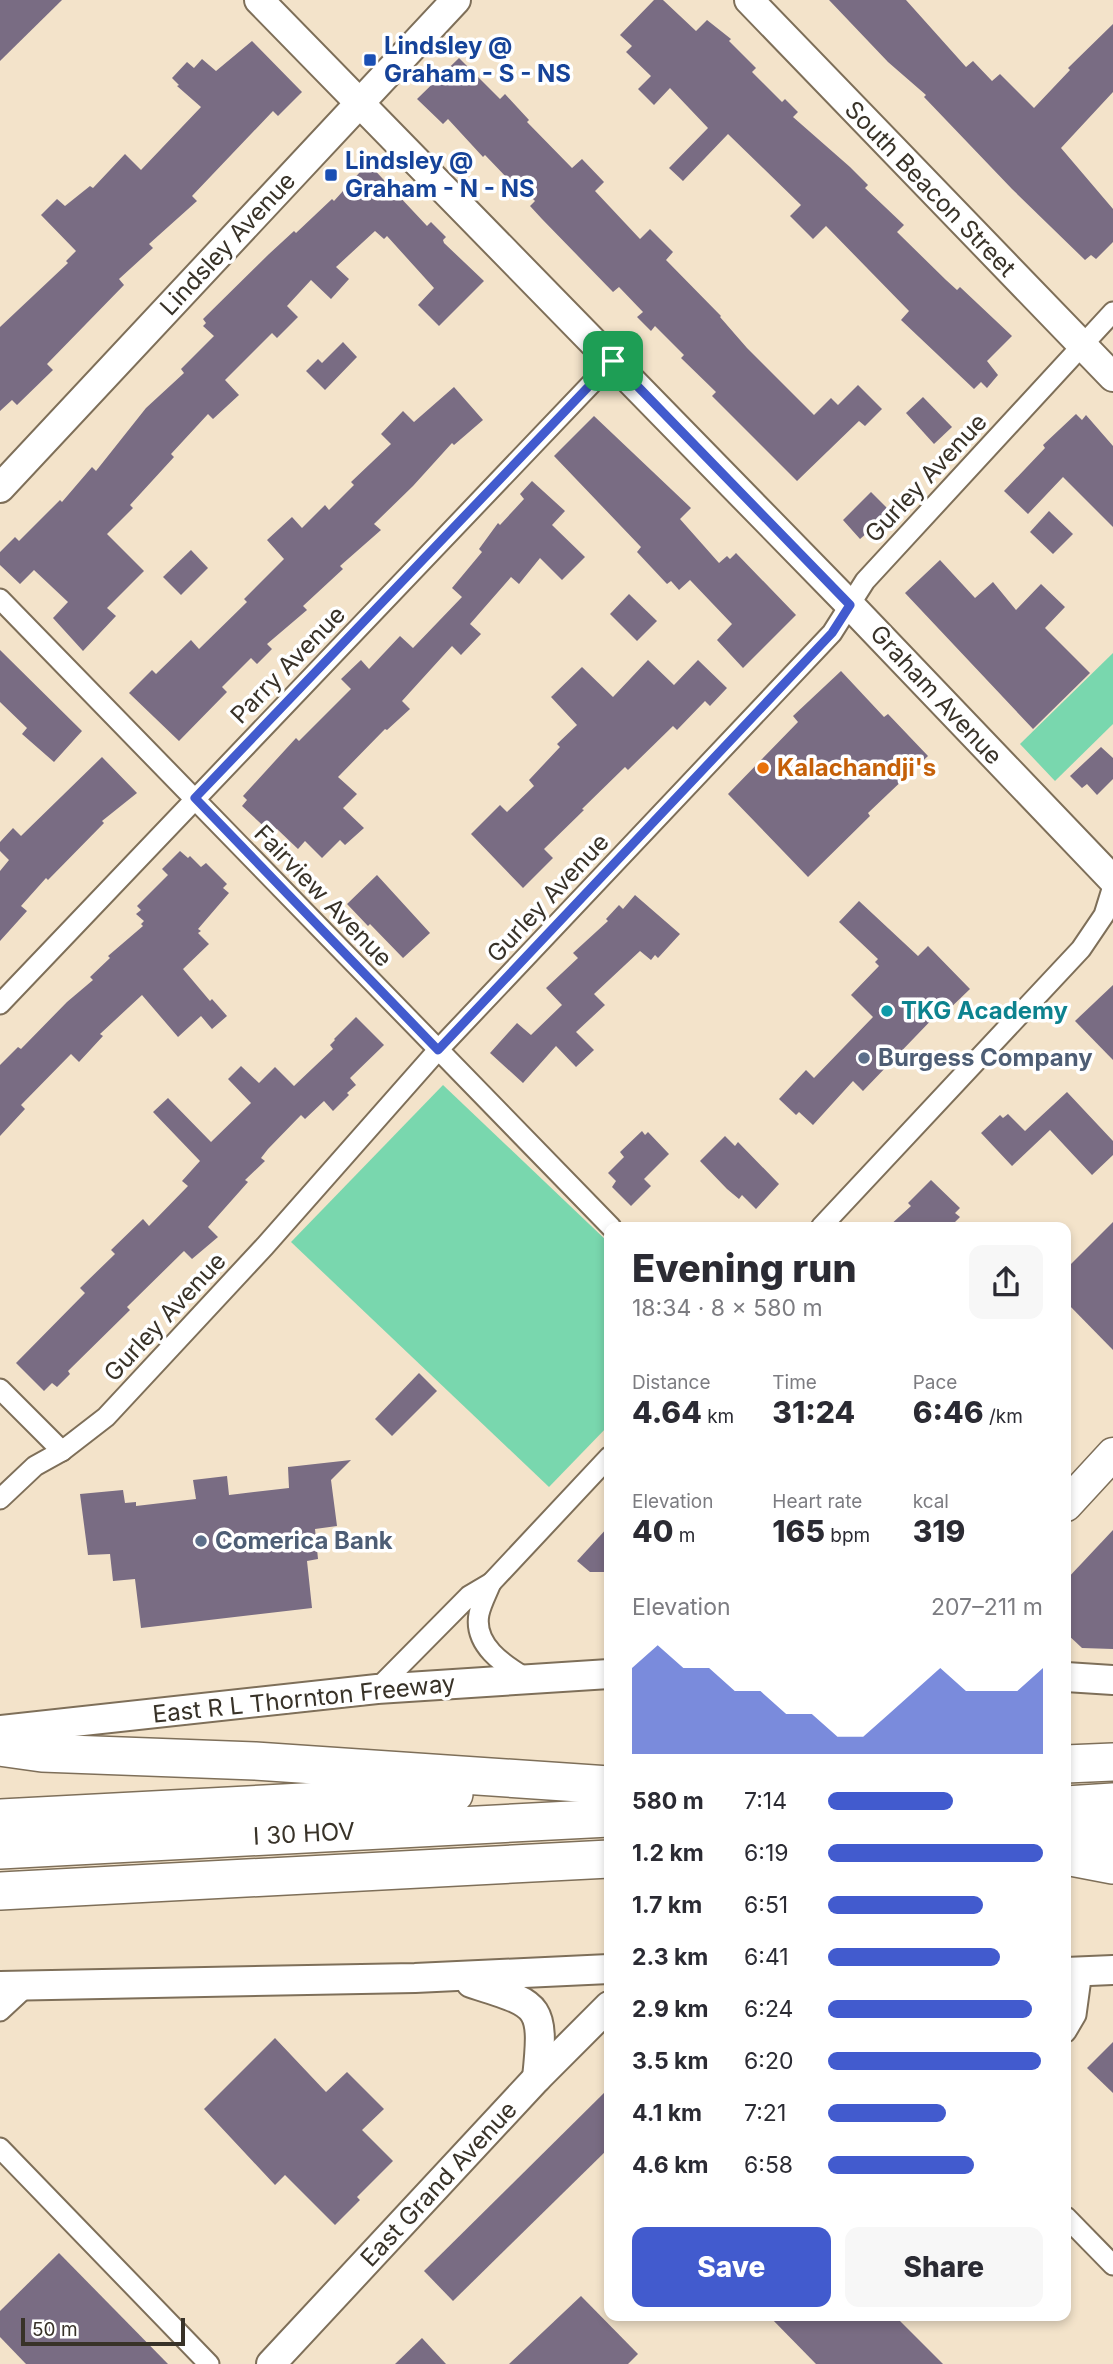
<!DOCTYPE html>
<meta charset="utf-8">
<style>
body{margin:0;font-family:Inter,sans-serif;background:#f7f7f7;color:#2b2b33;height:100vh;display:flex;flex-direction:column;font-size:26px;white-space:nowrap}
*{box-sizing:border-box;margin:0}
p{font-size:23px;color:#7c7c81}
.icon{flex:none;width:38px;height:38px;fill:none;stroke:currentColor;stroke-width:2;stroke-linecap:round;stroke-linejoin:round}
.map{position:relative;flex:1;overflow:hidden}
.sheet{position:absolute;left:604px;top:1222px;width:467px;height:1099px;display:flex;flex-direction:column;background:#fff;border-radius:14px;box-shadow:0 4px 10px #0003}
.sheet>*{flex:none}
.scale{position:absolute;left:21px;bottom:18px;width:164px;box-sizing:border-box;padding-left:7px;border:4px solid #383228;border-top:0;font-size:19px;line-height:24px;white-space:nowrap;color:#383228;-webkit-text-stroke:5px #fff;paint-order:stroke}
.pin{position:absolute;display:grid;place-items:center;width:60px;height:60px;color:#fff;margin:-30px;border-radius:14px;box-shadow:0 4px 10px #0006}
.round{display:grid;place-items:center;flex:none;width:74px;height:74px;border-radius:14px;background:#f7f7f7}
.head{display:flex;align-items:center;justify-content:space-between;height:119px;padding:0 28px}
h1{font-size:38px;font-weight:800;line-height:52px}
.figures{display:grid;grid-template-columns:repeat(3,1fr);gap:10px;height:119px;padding:7px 28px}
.figures div{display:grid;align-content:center}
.figures b{font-size:30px;font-weight:800}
.figures small{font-size:19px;font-weight:400}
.figures p{font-size:19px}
.chart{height:196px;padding:14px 28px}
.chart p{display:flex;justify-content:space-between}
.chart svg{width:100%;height:126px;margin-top:7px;fill:#425bce;opacity:.7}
.button{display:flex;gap:14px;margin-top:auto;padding:14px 28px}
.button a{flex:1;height:80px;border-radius:14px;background:#425bce;color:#fff;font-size:28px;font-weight:800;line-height:80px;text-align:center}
.button a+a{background:#f7f7f7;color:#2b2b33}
ul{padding:0 28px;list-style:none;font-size:23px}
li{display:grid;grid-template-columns:112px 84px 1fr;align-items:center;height:52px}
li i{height:18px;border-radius:9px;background:#425bce}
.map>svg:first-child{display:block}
.green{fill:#79d7ae}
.building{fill:#796c83}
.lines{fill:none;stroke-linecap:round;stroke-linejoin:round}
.street-casing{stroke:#7e6f59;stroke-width:23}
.secondary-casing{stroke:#7e6f59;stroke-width:32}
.primary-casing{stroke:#7e6f59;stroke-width:35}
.highway-casing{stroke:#7e6f59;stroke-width:40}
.street{stroke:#fff;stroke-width:19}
.secondary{stroke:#fff;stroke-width:28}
.primary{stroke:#fff;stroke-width:32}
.highway{stroke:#fff;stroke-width:37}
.route-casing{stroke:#fff;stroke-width:14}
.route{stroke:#425bce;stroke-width:9}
.transit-dot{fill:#1a4fb4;stroke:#fff;stroke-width:2.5}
.food-dot{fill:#e8710a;stroke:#fff;stroke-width:2.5}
.culture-dot{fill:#0f9aa8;stroke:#fff;stroke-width:2.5}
.service-dot{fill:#5c6f8a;stroke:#fff;stroke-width:2.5}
.labels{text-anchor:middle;stroke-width:7;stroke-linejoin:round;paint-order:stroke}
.transit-label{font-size:24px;font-weight:bold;fill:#164399;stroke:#fff;text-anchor:start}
.street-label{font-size:24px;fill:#383228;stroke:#fff}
.food-label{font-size:24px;font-weight:bold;fill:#c56008;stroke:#fff;text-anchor:start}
.culture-label{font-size:24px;font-weight:bold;fill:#0d838f;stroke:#fff;text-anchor:start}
.service-label{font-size:24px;font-weight:bold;fill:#4e5e75;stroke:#fff;text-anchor:start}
</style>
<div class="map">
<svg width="1113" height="2364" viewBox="0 0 1113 2364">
<rect width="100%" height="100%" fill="#f3e3ca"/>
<g class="green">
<polygon points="1113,653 1113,724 1055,781 1020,744"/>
<polygon points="443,1085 609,1243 609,1425 549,1487 291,1242"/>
</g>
<g class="building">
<polygon points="0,0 62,0 0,61"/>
<polygon points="654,0 663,0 696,31 707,20 731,39 729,41 756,68 752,72 782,102 785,99 798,112 793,117 850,167 868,185 865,188 904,225 897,232 946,280 957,290 960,287 1012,336 987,361 998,375 987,388 981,382 974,389 901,320 909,311 826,226 813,239 790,216 801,205 728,134 683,181 669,168 708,128 670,88 654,105 638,89 651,76 626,52 632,46 620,35"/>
<polygon points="829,0 906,0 966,67 973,61 992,81 1000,74 1034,108 1070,70 1068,68 1113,24 1113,92 1061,148 1113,209 1113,242 1096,259 1091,255 1085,260 1012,189 924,97 926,95 888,62"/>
<polygon points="252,41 302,92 278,116 273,111 192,196 197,201 149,244 153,248 119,279 124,285 47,364 53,370 17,405 12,400 0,411 0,327 68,263 66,261 76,251 41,215 57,199 65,206 90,186 93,188 125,154 141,170 201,107 177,86 179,85 172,78 187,62 194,68 202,59 216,71"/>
<polygon points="459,58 500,99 505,94 529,120 527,122 572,168 582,159 604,182 595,191 640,239 650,229 673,252 666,260 721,316 720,317 747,348 814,415 831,398 838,405 858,385 882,409 865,426 859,421 797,481 712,396 716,392 681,358 684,355 655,326 651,331 637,317 643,312 619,287 613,292 542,219 530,206 535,201 512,178 509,180 485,155 483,157 448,119 443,124 417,99"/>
<polygon points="368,163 427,226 431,222 446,237 443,240 444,243 484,281 439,326 418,305 434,288 387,236 384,239 375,231 336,267 349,279 331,299 311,280 287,306 298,317 277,338 272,333 225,380 239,395 213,419 208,414 171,454 174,457 130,505 133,508 107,534 144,571 107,608 116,616 83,651 53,618 68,602 34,570 20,584 0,565 0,552 15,537 19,541 60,500 62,502 92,467 96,471 146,408 184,373 181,369 214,336 203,326 206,323 203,319 269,254 294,231 296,233 332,199 334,201"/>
<polygon points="343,342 357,357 325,390 306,371 318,359 322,363"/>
<polygon points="454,387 483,420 454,445 452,443 413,486 374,524 381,530 340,566 343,569 303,606 307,610 267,644 272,649 257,664 251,658 222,687 227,692 179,741 129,693 152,670 156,674 191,640 199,649 247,602 244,599 284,559 267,540 292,517 302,528 325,505 329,510 354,485 351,482 391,444 381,434 403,411 414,422"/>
<polygon points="923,397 952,427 934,444 906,413"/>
<polygon points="1076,414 1082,420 1086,415 1113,446 1113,527 1063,477 1028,514 1004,491 1045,448 1043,445"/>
<polygon points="594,416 691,508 680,519 719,563 727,556 730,559 736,553 796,615 743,668 717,640 732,624 690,580 679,590 671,581 667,584 637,552 641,547 554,456"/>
<polygon points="532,481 565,511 552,525 585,557 562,580 540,558 519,584 511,577 470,624 481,634 461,655 452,646 402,701 410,709 387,730 385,729 338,777 357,794 343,808 364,828 345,845 340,840 322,858 305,841 298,849 277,829 272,834 242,806 247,800 243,796 296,738 299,741 351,689 341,679 361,660 369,669 400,636 413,648 462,597 452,588 482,552 479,549 498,523 500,525 524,499 520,494"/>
<polygon points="871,492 888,509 879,518 881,521 860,539 843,520"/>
<polygon points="1049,511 1073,534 1053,554 1030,532"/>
<polygon points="191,550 208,568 181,595 163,577"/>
<polygon points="940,560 975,598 993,582 1016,610 1041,584 1065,607 1045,628 1090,673 1033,729 905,593"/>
<polygon points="629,594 657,621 637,641 610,614"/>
<polygon points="0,650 82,731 54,762 22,734 27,728 0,702"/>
<polygon points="648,660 674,685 698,660 727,688 710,706 705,701 677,730 673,726 628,770 625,767 582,809 584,810 544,849 553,858 523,888 471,834 500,805 507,812 534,786 529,780 560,747 557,744 577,725 551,697 582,667 613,697"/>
<polygon points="841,671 884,717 888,714 928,756 868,813 870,816 808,877 728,794 798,722 793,716"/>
<polygon points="1101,747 1113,758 1113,779 1097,795 1087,784 1082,788 1070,776"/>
<polygon points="102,757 137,793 102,821 104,823 48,880 46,878 21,906 27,911 0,941 0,871 9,860 0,851 0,842 13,828 21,836"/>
<polygon points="180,851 188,858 190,856 201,867 206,863 227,884 223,888 229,893 198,929 201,931 198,933 209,944 183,969 210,1001 212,999 227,1016 212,1029 201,1016 178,1037 142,995 100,1034 103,1036 79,1062 71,1054 21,1105 25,1109 0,1136 0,1065 18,1047 21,1049 67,1002 93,980 90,977 110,958 108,956 143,926 141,924 144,921 136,914 141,910 137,906 168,875 162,869"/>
<polygon points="377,875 430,933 403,958 370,924 368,926 347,904"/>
<polygon points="635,895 680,934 658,958 655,955 651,960 640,951 594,994 605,1005 576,1032 594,1050 576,1067 556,1046 523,1083 490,1053 517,1023 531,1035 562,1005 546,988 578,958 573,953 608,921 606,919 619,905 623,909"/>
<polygon points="859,901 918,956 928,946 970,989 944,1014 941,1010 863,1091 853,1081 813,1125 799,1112 796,1115 779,1099 806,1070 814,1078 873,1017 851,995 879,966 875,962 878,959 839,922"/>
<polygon points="1113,985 1113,1060 1075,1021"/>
<polygon points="356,1017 384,1045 350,1078 356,1085 347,1093 349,1095 333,1111 324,1101 305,1119 301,1115 268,1149 261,1158 265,1161 245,1180 248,1182 208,1227 218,1237 192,1259 184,1251 127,1307 130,1310 68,1371 70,1374 57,1387 52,1383 44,1391 16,1363 85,1293 80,1288 115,1254 111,1250 143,1219 149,1226 188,1186 182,1181 200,1161 153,1112 168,1098 211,1142 251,1103 228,1079 241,1066 259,1083 275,1067 294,1086 333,1049 330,1045 335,1040 334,1039"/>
<polygon points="1067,1092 1113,1141 1113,1155 1092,1175 1050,1130 1012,1166 981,1133 1000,1115 1003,1118 1008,1114 1025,1131"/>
<polygon points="642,1131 645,1135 648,1132 669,1154 644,1179 651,1186 631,1206 612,1187 616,1181 608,1173 624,1157 620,1152"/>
<polygon points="725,1136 735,1146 738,1142 779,1184 756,1209 742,1195 739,1199 727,1189 700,1161"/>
<polygon points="931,1180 960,1208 955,1213 960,1217 950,1227 888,1227 911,1206 908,1203"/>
<polygon points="1113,1222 1113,1350 1066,1302 1066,1269"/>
<polygon points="419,1373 437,1391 392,1436 375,1419"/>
<polygon points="351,1460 331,1480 337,1526 315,1529 318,1559 307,1561 312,1608 141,1628 135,1579 113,1581 110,1554 88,1555 80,1494 123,1490 125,1503 136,1502 136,1506 196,1499 193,1480 227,1476 229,1495 289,1488 288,1467"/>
<polygon points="609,1526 609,1572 590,1572 577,1561"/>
<polygon points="1113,1530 1113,1649 1082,1648 1066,1633 1066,1580"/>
<polygon points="275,2038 326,2092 347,2072 384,2109 362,2130 393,2161 357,2197 360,2200 335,2225 285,2175 275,2185 204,2109"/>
<polygon points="1113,2042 1113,2093 1087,2068"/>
<polygon points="609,2088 609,2148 453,2301 424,2271"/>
<polygon points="59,2253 168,2364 26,2364 0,2337 0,2311"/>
<polygon points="581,2296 638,2354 628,2364 509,2364"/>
<polygon points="768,2315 894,2315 943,2364 816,2364"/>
<polygon points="422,2338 446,2364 395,2364"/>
</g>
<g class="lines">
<defs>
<g id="street">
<polyline points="0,599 611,1227"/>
<polyline points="0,1004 613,361"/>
<polyline points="821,1227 1081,949 1104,915 1113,886"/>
<polyline points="0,1389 62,1451"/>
<polyline points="0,1499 35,1466 62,1451 106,1417 265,1246 438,1050 832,633 865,581 1113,312"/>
<polyline points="491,1583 609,1457"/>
<path d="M377,1689L469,1596L491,1583C487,1593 481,1604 479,1614C473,1645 504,1665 526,1678"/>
<polyline points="0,2011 28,1985"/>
<polyline points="1066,2032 1076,2015 1082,1971"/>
<polyline points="0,2148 209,2364"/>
<polyline points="1066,2217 1113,2265"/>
</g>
<g id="secondary">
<polyline points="259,0 850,605 1113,880"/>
<polyline points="749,0 1113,377"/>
<polyline points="0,488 456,0"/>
<polyline points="1066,1677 1113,1680"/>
<polyline points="0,1730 377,1689 609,1674"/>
<polyline points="1066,1972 1113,1970"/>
<path d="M471,1983C540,2005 545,2003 537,2078"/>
<polyline points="0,1986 415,1978 609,1969"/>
<polyline points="271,2364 537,2078 609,2006"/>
</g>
<polyline id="primary" points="1066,1505 1113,1454"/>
<g id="highway">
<polyline points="0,1747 42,1753 255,1761 609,1785"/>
<polyline points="1066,1764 1113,1762"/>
<polyline points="1066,1805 1113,1802"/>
<polyline points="0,1818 454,1794"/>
<polyline points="1066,1836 1113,1835"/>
<polyline points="0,1850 609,1818"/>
<polyline points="1066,1856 1113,1865"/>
<polyline points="0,1891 609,1859"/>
</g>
</defs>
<use href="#street" class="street-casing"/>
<use href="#secondary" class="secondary-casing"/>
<use href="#primary" class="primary-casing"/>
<use href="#highway" class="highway-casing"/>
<use href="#street" class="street"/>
<use href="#secondary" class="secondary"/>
<use href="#primary" class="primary"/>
<use href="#highway" class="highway"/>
</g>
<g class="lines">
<defs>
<polygon id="route" points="613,361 850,605 832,633 438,1050 195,798"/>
</defs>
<use href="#route" class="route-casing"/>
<use href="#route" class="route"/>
</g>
<g class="transit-dot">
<rect x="363" y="53" width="14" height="14" rx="3.5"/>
<rect x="324" y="168" width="14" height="14" rx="3.5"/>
</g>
<circle class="food-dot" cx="763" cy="768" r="7"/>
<circle class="culture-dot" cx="887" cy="1011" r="7"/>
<g class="service-dot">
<circle cx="864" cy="1058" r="7"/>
<circle cx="201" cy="1541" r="7"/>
</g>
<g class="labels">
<g class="transit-label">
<text x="384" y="54">Lindsley @<tspan x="384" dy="28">Graham - S - NS</tspan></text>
<text x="345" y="169">Lindsley @<tspan x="345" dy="28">Graham - N - NS</tspan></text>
</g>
<g class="street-label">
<text transform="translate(930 189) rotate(46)" y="8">South Beacon Street</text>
<text transform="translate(228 244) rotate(-47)" y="8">Lindsley Avenue</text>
<text transform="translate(926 478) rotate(-47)" y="8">Gurley Avenue</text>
<text transform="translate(288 665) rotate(-46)" y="8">Parry Avenue</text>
<text transform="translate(936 695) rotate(47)" y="8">Graham Avenue</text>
<text transform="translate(323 896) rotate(46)" y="8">Fairview Avenue</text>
<text transform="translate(548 898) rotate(-47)" y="8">Gurley Avenue</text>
<text transform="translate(165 1317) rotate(-47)" y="8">Gurley Avenue</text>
<text transform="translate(304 1699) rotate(-6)" y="8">East R L Thornton Freeway</text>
<text transform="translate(304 1834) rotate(-3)" y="8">I 30 HOV</text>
<text transform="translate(439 2184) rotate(-47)" y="8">East Grand Avenue</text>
</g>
<g class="food-label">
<text x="777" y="776">Kalachandji's</text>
</g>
<g class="culture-label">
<text x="901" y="1019">TKG Academy</text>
</g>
<g class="service-label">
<text x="878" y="1066">Burgess Company</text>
<text x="215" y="1549">Comerica Bank</text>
</g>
</g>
</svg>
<div class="scale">50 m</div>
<div class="pin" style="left:613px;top:361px;background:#1e9e55"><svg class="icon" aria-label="arrive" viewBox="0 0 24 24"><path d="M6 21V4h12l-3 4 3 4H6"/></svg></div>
<section class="sheet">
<div class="head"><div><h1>Evening run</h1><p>18:34 · 8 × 580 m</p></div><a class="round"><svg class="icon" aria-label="share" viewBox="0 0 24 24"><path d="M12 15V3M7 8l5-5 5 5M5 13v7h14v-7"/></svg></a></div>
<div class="figures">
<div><p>Distance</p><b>4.64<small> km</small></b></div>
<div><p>Time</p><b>31:24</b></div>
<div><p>Pace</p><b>6:46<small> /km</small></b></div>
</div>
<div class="figures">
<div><p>Elevation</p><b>40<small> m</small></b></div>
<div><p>Heart rate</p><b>165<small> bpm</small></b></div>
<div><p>kcal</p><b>319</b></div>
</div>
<div class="chart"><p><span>Elevation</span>207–211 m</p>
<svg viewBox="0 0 160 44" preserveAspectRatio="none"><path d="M0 44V14L10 6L20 14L30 14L40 22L50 22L60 30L70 30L80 38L90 38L100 30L110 22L120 14L130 22L140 22L150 22L160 14V44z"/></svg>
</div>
<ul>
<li><b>580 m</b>7:14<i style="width:58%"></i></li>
<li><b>1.2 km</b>6:19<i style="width:100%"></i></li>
<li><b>1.7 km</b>6:51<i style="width:72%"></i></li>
<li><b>2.3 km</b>6:41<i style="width:80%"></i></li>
<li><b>2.9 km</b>6:24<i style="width:95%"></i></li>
<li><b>3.5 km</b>6:20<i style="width:99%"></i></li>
<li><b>4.1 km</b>7:21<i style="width:55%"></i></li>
<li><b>4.6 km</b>6:58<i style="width:68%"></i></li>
</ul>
<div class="button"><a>Save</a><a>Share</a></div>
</section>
</div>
